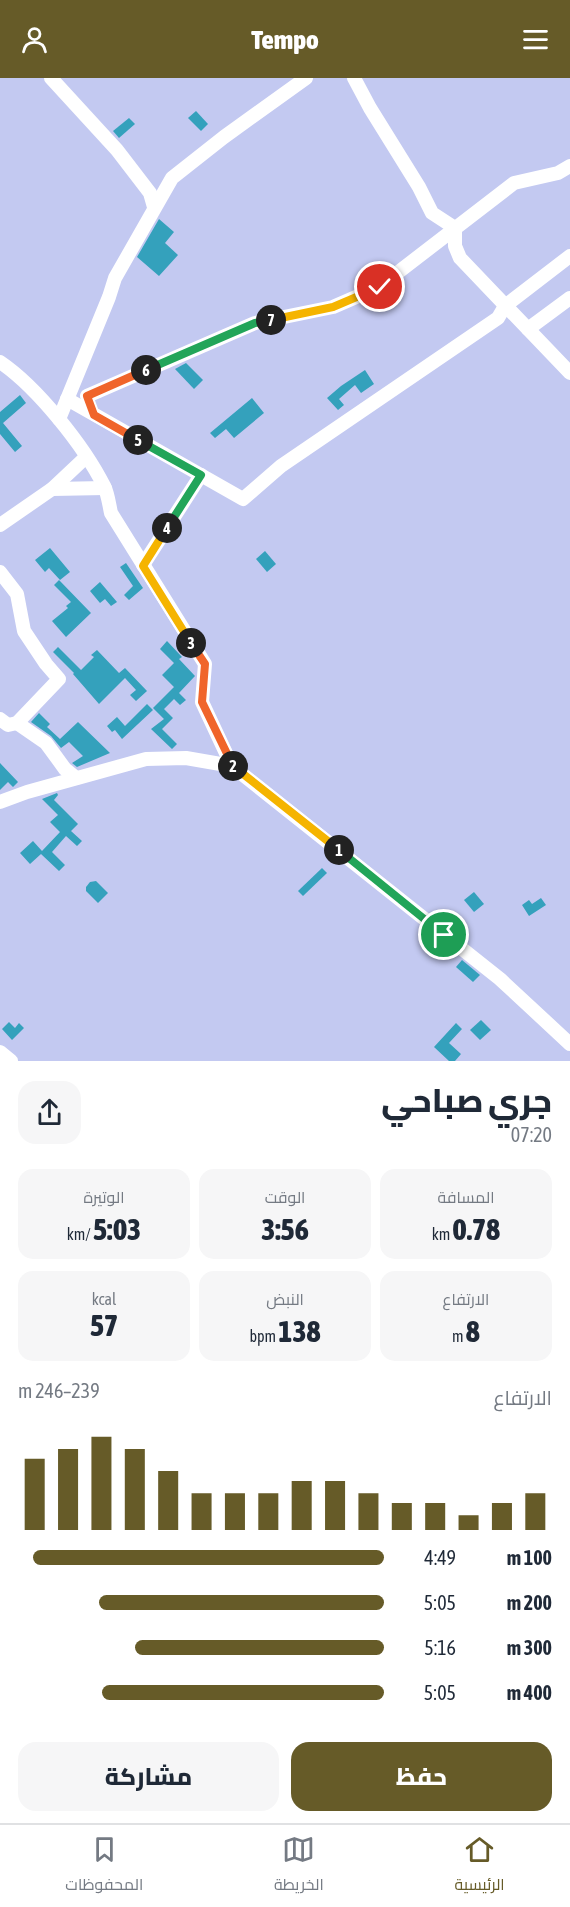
<!DOCTYPE html>
<html lang="ar">
<meta charset="utf-8">
<style>
body{margin:0;font-family:"Asap Condensed",Cairo,sans-serif;background:#f6f6f7;color:#1f2937;direction:rtl;height:100vh;display:flex;flex-direction:column;font-size:22px;white-space:nowrap}
*{box-sizing:border-box;margin:0}
p{font-size:20px;color:#747a83}
.icon{flex:none;width:33px;height:33px;fill:none;stroke:currentColor;stroke-width:2;stroke-linecap:round;stroke-linejoin:round}
.map{position:relative;height:983px;overflow:hidden;direction:ltr}
.details{display:flex;flex-direction:column;background:#fff;flex:1}
.details>*{flex:none}
.pin{position:absolute;display:grid;place-items:center;width:51px;height:51px;color:#fff;margin:-26px;border:3px solid #fff;border-radius:50%;box-shadow:0 2px 6px #0007}
.km{position:absolute;width:30px;height:30px;margin:-15px;border-radius:50%;background:#222;color:#fff;font-size:16px;line-height:30px;text-align:center}
.round{display:grid;place-items:center;flex:none;width:63px;height:63px;border-radius:18px;background:#f6f6f7}
.summary{display:flex;align-items:center;justify-content:space-between;height:102px;padding:0 18px}
h1{font-size:33px;font-weight:800;line-height:45px}
.figures{display:grid;grid-template-columns:repeat(3,1fr);gap:9px;height:102px;padding:6px 18px}
.figures div{display:grid;align-content:center;border-radius:15px;background:#f6f6f7;text-align:center}
.figures b{font-size:30px;font-weight:800}
.figures small{font-size:16px;font-weight:400}
.figures p{font-size:16px}
.chart{height:168px;padding:12px 18px}
.chart p{display:flex;justify-content:space-between}
.chart svg{width:100%;height:108px;margin-top:6px;stroke:#665b28;stroke-width:6}
.primary-button{display:flex;gap:12px;margin-top:auto;padding:12px 18px}
.primary-button a{flex:1;height:69px;border-radius:18px;background:#665b28;color:#fff;font-size:24px;font-weight:800;line-height:69px;text-align:center}
.primary-button a+a{background:#f6f6f7;color:#1f2937}
ul{padding:0 18px;list-style:none;font-size:20px}
li{display:grid;grid-template-columns:96px 72px 1fr;align-items:center;height:45px}
li i{height:15px;border-radius:8px;background:#665b28}
header{display:flex;justify-content:space-between;align-items:center;height:78px;padding:0 18px;background:#665b28;color:#fff;font-size:27px;font-weight:800}
.tab-bar{display:flex;justify-content:space-around;align-items:center;height:84px;border-top:2px solid #e0e1e3;background:#fff;font-size:16px;color:#747a83}
.tab-bar a{display:grid;justify-items:center;gap:3px}
.tab-bar .selected{color:#665b28}
.map>svg:first-child{display:block}
.building{fill:#34a1bc}
.lines{fill:none;stroke-linecap:round;stroke-linejoin:round}
.minor{stroke:#fff;stroke-width:14}
.split-1-casing{stroke:#fff;stroke-width:12}
.split-2-casing{stroke:#fff;stroke-width:12}
.split-3-casing{stroke:#fff;stroke-width:12}
.split-4-casing{stroke:#fff;stroke-width:12}
.split-5-casing{stroke:#fff;stroke-width:12}
.split-6-casing{stroke:#fff;stroke-width:12}
.split-7-casing{stroke:#fff;stroke-width:12}
.split-8-casing{stroke:#fff;stroke-width:12}
.split-1{stroke:#22a559;stroke-width:8}
.split-2{stroke:#f5b400;stroke-width:8}
.split-3{stroke:#f0652b;stroke-width:8}
.split-4{stroke:#f5b400;stroke-width:8}
.split-5{stroke:#22a559;stroke-width:8}
.split-6{stroke:#f0652b;stroke-width:8}
.split-7{stroke:#22a559;stroke-width:8}
.split-8{stroke:#f5b400;stroke-width:8}
</style>
<header><svg class="icon" aria-label="menu" viewBox="0 0 24 24"><path d="M4 6h16M4 12h16M4 18h16"/></svg>Tempo<svg class="icon" aria-label="person" viewBox="0 0 24 24"><circle cx="12" cy="8" r="4"/><path d="M4 21q1-7 8-7t8 7"/></svg></header>
<div class="map">
<svg width="570" height="983" viewBox="0 0 570 983">
<rect width="100%" height="100%" fill="#c3c9f1"/>
<g class="building">
<polygon points="196,33 208,46 201,53 188,40"/>
<polygon points="129,40 135,46 119,60 113,53"/>
<polygon points="159,141 174,154 165,165 178,177 159,198 137,179"/>
<polygon points="186,285 203,302 194,311 175,291"/>
<polygon points="365,292 374,306 361,315 355,307 339,321 344,327 338,332 327,320 341,308"/>
<polygon points="20,317 26,325 3,345 22,368 15,374 0,356 0,334"/>
<polygon points="252,320 264,335 234,360 226,351 215,360 210,355"/>
<polygon points="50,470 70,494 60,502 49,490 45,494 35,482"/>
<polygon points="265,473 276,486 267,494 256,481"/>
<polygon points="126,485 143,510 129,522 124,517 133,508 120,489"/>
<polygon points="59,502 91,535 66,559 52,543 68,530 66,528 71,524 54,507"/>
<polygon points="100,504 117,524 111,528 105,521 100,525 90,513"/>
<polygon points="167,563 182,579 179,581 195,598 179,615 186,622 180,627 174,621 164,631 173,640 162,651 177,666 172,671 151,651 164,641 153,630 174,609 162,597 174,585 160,571"/>
<polygon points="58,569 81,592 94,579 91,577 97,572 119,595 125,590 147,613 136,623 130,617 136,612 125,600 99,626 73,596 74,595 53,574"/>
<polygon points="147,626 153,632 122,661 115,652 112,654 107,648 117,639 125,648"/>
<polygon points="39,635 50,646 47,649 60,661 78,644 110,675 77,689 72,685 83,678 69,664 61,670 51,658 31,644"/>
<polygon points="0,685 18,704 13,709 8,704 0,712"/>
<polygon points="57,715 58,717 54,722 78,746 71,753 82,763 77,768 66,758 52,774 65,787 59,793 41,776 30,786 20,775 33,763 42,773 60,754 50,744 58,737 42,721"/>
<polygon points="322,790 327,795 303,818 298,813"/>
<polygon points="96,803 108,815 98,825 86,813 86,809 90,804"/>
<polygon points="474,814 484,826 474,834 464,822"/>
<polygon points="541,820 546,827 529,838 522,827 529,822 532,826"/>
<polygon points="462,882 480,897 473,904 456,889"/>
<polygon points="481,942 491,952 480,962 470,952"/>
<polygon points="9,944 15,950 19,945 24,950 12,962 2,951"/>
<polygon points="456,945 462,951 449,965 461,976 455,983 449,983 434,969"/>
</g>
<g class="lines">
<g class="minor">
<polyline points="51,0 117,72 150,115 154,129"/>
<polyline points="354,0 370,30 419,109 432,135 455,150"/>
<polyline points="455,150 455,168 460,180 570,295"/>
<polyline points="528,251 570,220"/>
<path d="M0,284C37,309 84,368 104,408C108,416 109,426 111,435L205,586L202,624L232,688"/>
<polyline points="87,318 255,245 333,229 379,209 514,105 558,95 570,88"/>
<polyline points="67,321 243,421 281,388 498,240 505,228 570,178"/>
<polyline points="59,341 109,219 115,200 172,100 224,59 306,0"/>
<polyline points="52,411 105,410"/>
<polyline points="0,447 52,411 86,379"/>
<polyline points="143,487 201,397"/>
<polyline points="0,494 17,516 24,553 46,586 59,601 17,645 8,647 0,641"/>
<polyline points="17,645 46,665 65,691 76,700"/>
<polyline points="0,724 27,714 146,681 186,680 232,688 500,901 570,966"/>
<polyline points="0,974 11,983"/>
</g>
</g>
<g class="lines">
<defs>
<polyline id="split-1" points="339,772 444,857"/>
<polyline id="split-2" points="233,688 339,772"/>
<polyline id="split-3" points="191,565 205,586 202,624 233,688"/>
<polyline id="split-4" points="167,450 143,488 191,565"/>
<polyline id="split-5" points="138,362 201,397 167,450"/>
<polyline id="split-6" points="138,362 94,337 87,318 146,292"/>
<polyline id="split-7" points="146,292 255,245 271,242"/>
<polyline id="split-8" points="271,242 333,229 380,209"/>
</defs>
<use href="#split-1" class="split-1-casing"/>
<use href="#split-2" class="split-2-casing"/>
<use href="#split-3" class="split-3-casing"/>
<use href="#split-4" class="split-4-casing"/>
<use href="#split-5" class="split-5-casing"/>
<use href="#split-6" class="split-6-casing"/>
<use href="#split-7" class="split-7-casing"/>
<use href="#split-8" class="split-8-casing"/>
<use href="#split-1" class="split-1"/>
<use href="#split-2" class="split-2"/>
<use href="#split-3" class="split-3"/>
<use href="#split-4" class="split-4"/>
<use href="#split-5" class="split-5"/>
<use href="#split-6" class="split-6"/>
<use href="#split-7" class="split-7"/>
<use href="#split-8" class="split-8"/>
</g>
</svg>
<div class="pin" style="left:444px;top:857px;background:#1e9e55"><svg class="icon" aria-label="arrive" viewBox="0 0 24 24"><path d="M6 21V4h12l-3 4 3 4H6"/></svg></div>
<div class="pin" style="left:380px;top:209px;background:#d93025"><svg class="icon" aria-label="check" viewBox="0 0 24 24"><path d="M5 12l5 5 9-10"/></svg></div>
<b class="km" style="left:339px;top:772px">1</b>
<b class="km" style="left:233px;top:688px">2</b>
<b class="km" style="left:191px;top:565px">3</b>
<b class="km" style="left:167px;top:450px">4</b>
<b class="km" style="left:138px;top:362px">5</b>
<b class="km" style="left:146px;top:292px">6</b>
<b class="km" style="left:271px;top:242px">7</b>
</div>
<section class="details">
<div class="summary"><div><h1>جري صباحي</h1><p>07:20</p></div><a class="round"><svg class="icon" aria-label="share" viewBox="0 0 24 24"><path d="M12 15V3M7 8l5-5 5 5M5 13v7h14v-7"/></svg></a></div>
<div class="figures">
<div><p>المسافة</p><b>0.78<small> km</small></b></div>
<div><p>الوقت</p><b>3:56</b></div>
<div><p>الوتيرة</p><b>5:03<small> /km</small></b></div>
</div>
<div class="figures">
<div><p>الارتفاع</p><b>8<small> m</small></b></div>
<div><p>النبض</p><b>138<small> bpm</small></b></div>
<div><p>kcal</p><b>57</b></div>
</div>
<div class="chart"><p><span>الارتفاع</span>239–246 m</p>
<svg viewBox="0 0 160 44" preserveAspectRatio="none"><path d="M5 44V15M15 44V11M25 44V6M35 44V11M45 44V20M55 44V29M65 44V29M75 44V29M85 44V24M95 44V24M105 44V29M115 44V33M125 44V33M135 44V38M145 44V33M155 44V29"/></svg>
</div>
<ul>
<li><b>100 m</b>4:49<i style="width:96%"></i></li>
<li><b>200 m</b>5:05<i style="width:78%"></i></li>
<li><b>300 m</b>5:16<i style="width:68%"></i></li>
<li><b>400 m</b>5:05<i style="width:77%"></i></li>
</ul>
<div class="primary-button"><a>حفظ</a><a>مشاركة</a></div>
</section>
<nav class="tab-bar">
<a class="selected"><svg class="icon" aria-label="home" viewBox="0 0 24 24"><path d="M3 11l9-7 9 7M6 9v11h12V9"/></svg>الرئيسية</a>
<a><svg class="icon" aria-label="map" viewBox="0 0 24 24"><path d="M3 6l6-2 6 2 6-2v14l-6 2-6-2-6 2zM9 4v14M15 6v14"/></svg>الخريطة</a>
<a><svg class="icon" aria-label="saved" viewBox="0 0 24 24"><path d="M7 4h10v16l-5-4-5 4z"/></svg>المحفوظات</a>
</nav>
